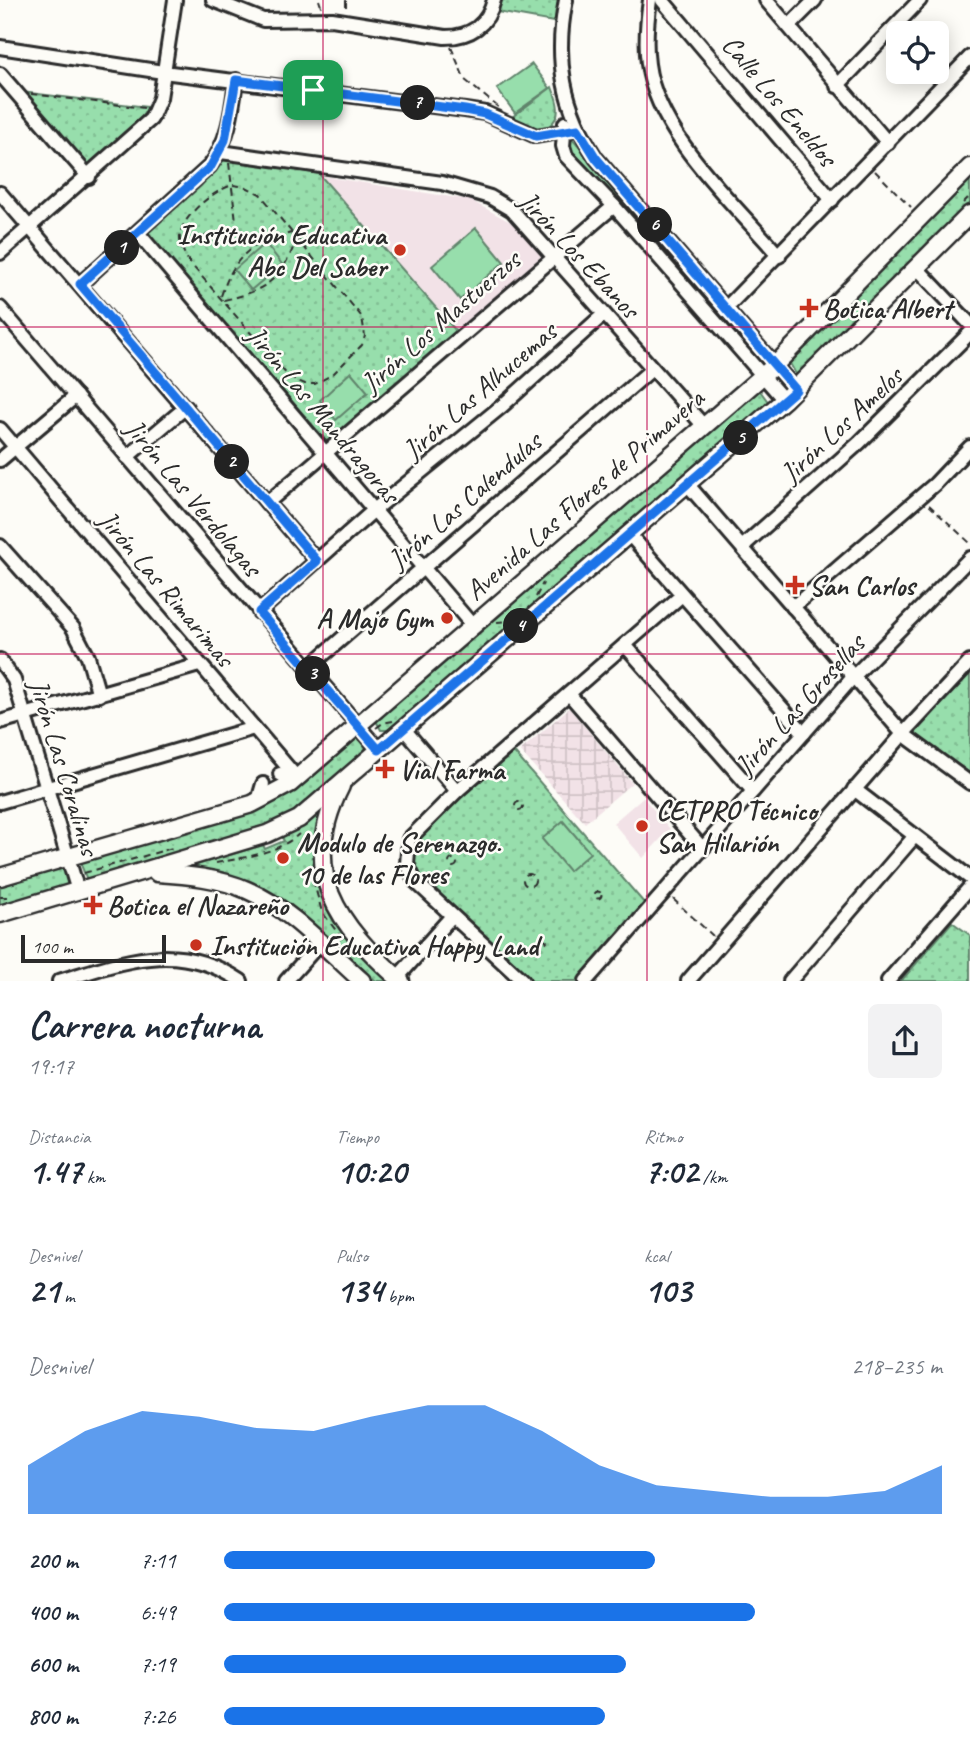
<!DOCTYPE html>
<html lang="es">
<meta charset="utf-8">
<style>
body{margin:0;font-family:Caveat,sans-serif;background:#f2f2f3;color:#1f2937;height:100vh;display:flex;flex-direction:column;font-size:26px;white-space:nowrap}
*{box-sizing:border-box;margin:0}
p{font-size:23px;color:#747a83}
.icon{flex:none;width:38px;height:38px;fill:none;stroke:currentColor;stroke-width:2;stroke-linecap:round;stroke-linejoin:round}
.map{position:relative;height:981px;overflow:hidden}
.side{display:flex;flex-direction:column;background:#fff;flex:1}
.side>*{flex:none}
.buttons{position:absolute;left:886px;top:21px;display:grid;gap:14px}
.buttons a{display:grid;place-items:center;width:63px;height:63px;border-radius:10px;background:#fff;box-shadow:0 4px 18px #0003;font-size:35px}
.scale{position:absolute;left:21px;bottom:18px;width:145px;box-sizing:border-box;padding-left:7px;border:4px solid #2b2b2b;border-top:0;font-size:19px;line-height:24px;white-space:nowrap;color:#2b2b2b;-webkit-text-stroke:5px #fdfcf7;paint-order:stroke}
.pin{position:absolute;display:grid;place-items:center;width:60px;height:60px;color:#fff;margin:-30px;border-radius:14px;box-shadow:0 4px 10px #0006}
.km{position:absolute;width:35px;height:35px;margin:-18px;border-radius:50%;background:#222;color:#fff;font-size:19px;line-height:35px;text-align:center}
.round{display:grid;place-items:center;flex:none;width:74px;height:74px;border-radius:10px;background:#f2f2f3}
.overview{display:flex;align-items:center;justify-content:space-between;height:119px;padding:0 28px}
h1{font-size:38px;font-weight:600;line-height:52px}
.figures{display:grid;grid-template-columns:repeat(3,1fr);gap:10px;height:119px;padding:7px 28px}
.figures div{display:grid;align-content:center}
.figures b{font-size:35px;font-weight:600}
.figures small{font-size:19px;font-weight:400}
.figures p{font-size:19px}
.chart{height:196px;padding:14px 28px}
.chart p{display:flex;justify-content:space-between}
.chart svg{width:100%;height:126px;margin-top:7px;fill:#1a73e8;opacity:.7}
ul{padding:0 28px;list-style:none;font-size:23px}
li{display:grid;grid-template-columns:112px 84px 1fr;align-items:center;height:52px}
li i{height:18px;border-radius:9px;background:#1a73e8}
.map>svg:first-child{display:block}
.built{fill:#f2e2e7}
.industrial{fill:url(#industrial-grid)}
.green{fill:url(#green-dots);stroke:#61846c;stroke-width:2}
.pitch{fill:#97deac;stroke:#61846c;stroke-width:2}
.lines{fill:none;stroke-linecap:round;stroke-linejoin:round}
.minor-casing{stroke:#2b2b2b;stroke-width:18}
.major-casing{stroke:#2b2b2b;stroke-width:21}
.path{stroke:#2b2b2b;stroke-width:2;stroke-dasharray:7 5;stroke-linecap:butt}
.minor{stroke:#fdfcf7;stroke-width:12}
.major{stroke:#fdfcf7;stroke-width:16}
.route-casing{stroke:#fff;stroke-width:14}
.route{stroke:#1a73e8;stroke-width:9}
.grid{fill:none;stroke:#c2185b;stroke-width:2;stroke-opacity:0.55}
.poi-dot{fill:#c8321e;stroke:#fdfcf7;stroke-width:2.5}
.labels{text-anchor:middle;stroke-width:5;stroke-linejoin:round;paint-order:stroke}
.street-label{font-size:28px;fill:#2b2b2b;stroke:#fdfcf7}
.poi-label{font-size:28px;font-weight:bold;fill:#2b2b2b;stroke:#fdfcf7;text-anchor:start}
</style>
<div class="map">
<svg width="970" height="981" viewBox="0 0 970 981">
<defs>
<pattern id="industrial-grid" width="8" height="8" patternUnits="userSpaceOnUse" patternTransform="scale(1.75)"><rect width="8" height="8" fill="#f2e2e7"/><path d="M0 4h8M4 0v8" fill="none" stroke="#d0c2c6"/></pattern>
<pattern id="green-dots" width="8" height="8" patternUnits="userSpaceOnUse" patternTransform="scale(1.75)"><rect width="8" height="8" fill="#97deac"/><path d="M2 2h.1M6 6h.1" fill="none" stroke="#82bf94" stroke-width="1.8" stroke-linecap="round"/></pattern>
</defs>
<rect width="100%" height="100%" fill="#fdfcf7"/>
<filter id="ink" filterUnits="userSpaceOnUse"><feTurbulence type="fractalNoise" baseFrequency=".0143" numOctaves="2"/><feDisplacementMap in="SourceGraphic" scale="14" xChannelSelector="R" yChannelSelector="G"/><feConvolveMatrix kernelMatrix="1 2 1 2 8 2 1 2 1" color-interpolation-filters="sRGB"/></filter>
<g filter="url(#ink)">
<g class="built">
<polygon points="321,176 470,200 514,224 542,256 456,331"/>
<polygon points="643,797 670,829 643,858 613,823"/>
</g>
<polygon class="industrial" points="569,708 632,783 585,823 520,751"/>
<g class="green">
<polygon points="500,0 560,0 554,22 497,12"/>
<path d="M552,87C558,102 563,116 548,127L535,128L512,117Z"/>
<polygon points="21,92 148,107 139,121 87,166"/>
<polygon points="573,139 763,357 760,363 568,147 568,140"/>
<polygon points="224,157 319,174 457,332 329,444 146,234 201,186"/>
<polygon points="970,175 970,206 804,375 797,376 788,360"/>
<polygon points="758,388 769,403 390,730 381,730 375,719"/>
<polygon points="970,668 970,776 911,730"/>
<polygon points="354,736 363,742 366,751 303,808 276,825 87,880 80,862 254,808"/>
<polygon points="512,750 645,904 578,981 533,981 426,886 415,871 411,846 426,826"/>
<path d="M325,808C323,834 320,860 321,886C324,925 365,957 392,981H376C344,952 313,919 275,897C250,881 221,874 193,866L263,845L265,849L284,841L282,837Z"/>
<polygon points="65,864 71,884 0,905 0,883"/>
<polygon points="952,922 970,935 970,981 901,981"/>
</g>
<g class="pitch">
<polygon points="532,64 550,88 515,113 497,89"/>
<polygon points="476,228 504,262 460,300 432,266"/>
<polygon points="265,243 282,264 251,290 234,270"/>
<polygon points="351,372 368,392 336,420 320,400"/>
<polygon points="563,821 590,853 569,871 542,839"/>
</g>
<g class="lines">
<defs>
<g id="minor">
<path d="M213,0L263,20L332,19L445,37C470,37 488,25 494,0"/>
<path d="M566,0C554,59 563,107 596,158L796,390"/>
<path d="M650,0C647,21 645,43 648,64C657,135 734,203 779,256"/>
<polyline points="662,0 832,200"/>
<polyline points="766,0 888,143"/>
<polyline points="789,26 815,0"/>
<polyline points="0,47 163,72 465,110 485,113 536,136 577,129"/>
<polyline points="0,74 89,177"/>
<polyline points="837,86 920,0"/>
<polyline points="565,123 563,146 566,156 614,206 784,400"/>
<polyline points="221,152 442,183 490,197 512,210 703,425"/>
<polyline points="0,193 317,561"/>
<polyline points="139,234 472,625"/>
<polyline points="0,253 151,119 160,98 175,0"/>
<polyline points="917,268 970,324"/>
<path d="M80,284L210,166C229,140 232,111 236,80"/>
<polyline points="0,308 379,750"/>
<polyline points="726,308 970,57"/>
<polyline points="0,429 297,778"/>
<polyline points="127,457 186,407"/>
<polyline points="0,460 76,396"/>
<polyline points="688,485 903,734 970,783"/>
<polyline points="267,503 614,206"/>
<polyline points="630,535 804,733"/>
<polyline points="0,546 73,628 88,657 99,695"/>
<polyline points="742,547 859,443 970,333"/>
<polyline points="793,607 935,484 970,447"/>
<polyline points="259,612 373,511 502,406 604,314"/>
<polyline points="625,645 753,791"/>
<polyline points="0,660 14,680 78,891"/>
<polyline points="308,668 652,369"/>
<polyline points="569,694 702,848"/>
<polyline points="0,722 199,665"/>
<polyline points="403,728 457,791"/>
<polyline points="280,774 293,781"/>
<polyline points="854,789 970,878"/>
<polyline points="258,801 263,784"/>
<polyline points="0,802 254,728"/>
<polyline points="397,978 451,917"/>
<path d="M59,981C126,961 177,939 241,981"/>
<polyline points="286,981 320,943"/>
<polyline points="523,981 415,881 407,864 409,839 457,791 682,595"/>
<polyline points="586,981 854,676 970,558"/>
<polyline points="688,981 903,734 970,662"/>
<polyline points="790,981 914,837"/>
<polyline points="888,981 970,887"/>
</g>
<g id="major">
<path d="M341,786C297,872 338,925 401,981"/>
<path d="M157,873C188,875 219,878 247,890C291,909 327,950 362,981"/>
<polyline points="0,877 252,804 290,784 775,365 970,167"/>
<polyline points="0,914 267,834 299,819 784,400 970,214"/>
</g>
</defs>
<use href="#minor" class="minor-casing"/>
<use href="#major" class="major-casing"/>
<g class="path">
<polyline points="319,0 322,9"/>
<polyline points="346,0 346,9"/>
<polyline points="451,47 465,80 498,107"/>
<polyline points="31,94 144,108"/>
<polyline points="229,163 236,221"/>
<polyline points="875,171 911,207"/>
<path d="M233,185L246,187L260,194L362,317L365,336L362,345L333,374L315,384H305L289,377L189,262C184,253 179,245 180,235C183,215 214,190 233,185Z"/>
<polyline points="963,203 970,196"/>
<polyline points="296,234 303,228"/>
<polyline points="181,249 214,232"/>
<path d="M221,296C235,255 251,242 292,233"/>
<path d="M224,300C266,291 282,279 297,238"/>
<polyline points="929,505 970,543"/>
<polyline points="536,597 543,583"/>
<polyline points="497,622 509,621"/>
<polyline points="376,728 383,723 393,721"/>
<circle cx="519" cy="806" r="4"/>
<circle cx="453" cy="863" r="4"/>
<path d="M216,863C245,857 276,854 299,834"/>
<polyline points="84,873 176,847"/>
<circle cx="529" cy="880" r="6"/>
<polyline points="313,880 322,912 347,945"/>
<circle cx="598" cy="895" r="3.5"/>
<polyline points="0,897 7,897"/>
<polyline points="673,899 713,936"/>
<polygon points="543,938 547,941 544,945 540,943"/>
</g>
<use href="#minor" class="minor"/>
<use href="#major" class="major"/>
</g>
</g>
<g class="lines" filter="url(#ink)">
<defs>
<polygon id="route" points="236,80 465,110 485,114 536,136 578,129 596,158 796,390 379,750 259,612 317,561 80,284 211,166 225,140"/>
</defs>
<use href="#route" class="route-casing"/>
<use href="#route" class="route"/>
</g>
<path class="grid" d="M323,0V981M647,0V981M0,327H970M0,654H970"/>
<g class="poi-dot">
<circle cx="400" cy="250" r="7"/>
<path d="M805.5 297.5h7v7h7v7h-7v7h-7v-7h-7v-7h7z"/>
<path d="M791.5 574.5h7v7h7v7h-7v7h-7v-7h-7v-7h7z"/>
<circle cx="447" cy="618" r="7"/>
<path d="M381.5 758.5h7v7h7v7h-7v7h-7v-7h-7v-7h7z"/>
<circle cx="642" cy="826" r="7"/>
<circle cx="283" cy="858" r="7"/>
<path d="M89.5 894.5h7v7h7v7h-7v7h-7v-7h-7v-7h7z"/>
<circle cx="196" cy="945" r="7"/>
</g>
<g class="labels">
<g class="street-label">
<text transform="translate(780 100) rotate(50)" y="10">Calle Los Eneldos</text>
<text transform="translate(580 254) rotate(47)" y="10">Jirón Los Ebanos</text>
<text transform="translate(440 321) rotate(-41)" y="10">Jirón Los Mastuerzos</text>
<text transform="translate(479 390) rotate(-41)" y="10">Jirón Las Alhucemas</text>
<text transform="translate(324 414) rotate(50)" y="10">Jirón Las Mandragoras</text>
<text transform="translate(841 424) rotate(-43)" y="10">Jirón Los Amelos</text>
<text transform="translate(584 494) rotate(-41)" y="10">Avenida Las Flores de Primavera</text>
<text transform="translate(194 497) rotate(50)" y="10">Jirón Las Verdolagas</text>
<text transform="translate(464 500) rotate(-41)" y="10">Jirón Las Calendulas</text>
<text transform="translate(167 588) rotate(50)" y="10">Jirón Las Rimarimas</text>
<text transform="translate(799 704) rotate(-48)" y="10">Jirón Las Grosellas</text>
<text transform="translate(65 767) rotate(73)" y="10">Jirón Las Coralinas</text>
</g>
<g class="poi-label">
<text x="386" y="244" text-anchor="end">Institución Educativa<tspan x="386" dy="32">Abc Del Saber</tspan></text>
<text x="823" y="318">Botica Albert</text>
<text x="809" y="595">San Carlos</text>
<text x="433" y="628" text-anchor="end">A Majo Gym</text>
<text x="399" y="779">Vial Farma</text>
<text x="656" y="820">CETPRO Técnico<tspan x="656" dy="32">San Hilarión</tspan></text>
<text x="297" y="852">Modulo de Serenazgo.<tspan x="297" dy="32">10 de las Flores</tspan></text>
<text x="107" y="915">Botica el Nazareño</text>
<text x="210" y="955">Institución Educativa Happy Land</text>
</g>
</g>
</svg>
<div class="buttons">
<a><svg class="icon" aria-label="locate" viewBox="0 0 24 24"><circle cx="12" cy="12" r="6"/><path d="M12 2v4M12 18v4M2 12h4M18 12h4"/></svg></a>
</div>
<div class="scale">100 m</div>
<div class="pin" style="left:313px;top:90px;background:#1e9e55"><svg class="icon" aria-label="arrive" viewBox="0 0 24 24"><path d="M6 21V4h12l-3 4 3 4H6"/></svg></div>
<b class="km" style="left:122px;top:248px">1</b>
<b class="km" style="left:232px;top:462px">2</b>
<b class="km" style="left:313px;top:674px">3</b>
<b class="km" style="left:521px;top:626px">4</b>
<b class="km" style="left:741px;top:438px">5</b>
<b class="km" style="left:655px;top:225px">6</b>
<b class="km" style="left:418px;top:103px">7</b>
</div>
<section class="side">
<div class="overview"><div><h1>Carrera nocturna</h1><p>19:17</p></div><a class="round"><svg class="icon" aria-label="share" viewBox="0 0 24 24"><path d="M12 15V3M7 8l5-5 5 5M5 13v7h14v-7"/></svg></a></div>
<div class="figures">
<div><p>Distancia</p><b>1.47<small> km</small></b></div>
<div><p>Tiempo</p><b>10:20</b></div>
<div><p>Ritmo</p><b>7:02<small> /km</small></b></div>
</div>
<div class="figures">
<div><p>Desnivel</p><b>21<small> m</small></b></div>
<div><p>Pulso</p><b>134<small> bpm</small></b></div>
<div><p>kcal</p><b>103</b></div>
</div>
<div class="chart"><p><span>Desnivel</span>218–235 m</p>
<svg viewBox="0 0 160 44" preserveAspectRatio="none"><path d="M0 44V27L10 15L20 8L30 10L40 14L50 15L60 10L70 6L80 6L90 15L100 27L110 34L120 36L130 38L140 38L150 36L160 27V44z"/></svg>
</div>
<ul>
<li><b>200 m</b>7:11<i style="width:60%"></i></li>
<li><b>400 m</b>6:49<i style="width:74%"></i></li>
<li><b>600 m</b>7:19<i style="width:56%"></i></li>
<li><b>800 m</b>7:26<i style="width:53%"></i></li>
</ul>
</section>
